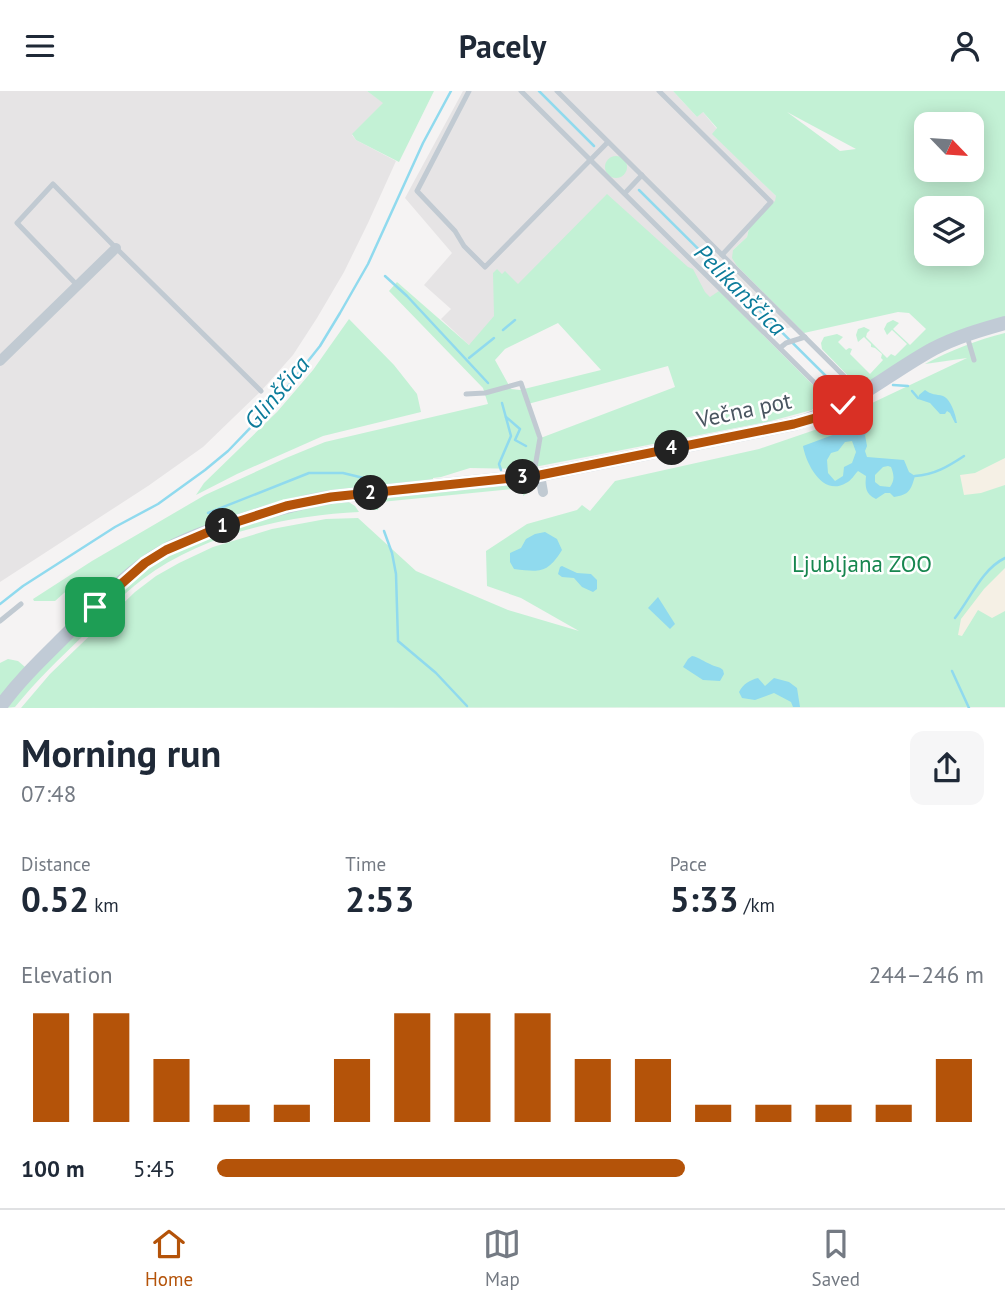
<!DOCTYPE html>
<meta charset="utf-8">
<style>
body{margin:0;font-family:"PT Sans",sans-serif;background:#f6f6f7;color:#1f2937;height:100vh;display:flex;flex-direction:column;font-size:26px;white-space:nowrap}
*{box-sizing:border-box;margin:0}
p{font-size:23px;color:#747a83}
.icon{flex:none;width:38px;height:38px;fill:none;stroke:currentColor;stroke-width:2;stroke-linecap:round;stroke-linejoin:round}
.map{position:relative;height:617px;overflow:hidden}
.details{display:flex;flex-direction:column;background:#fff;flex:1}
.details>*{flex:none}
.needle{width:46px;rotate:115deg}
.tools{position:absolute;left:914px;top:21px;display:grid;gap:14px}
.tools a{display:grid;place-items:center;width:70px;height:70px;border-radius:14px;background:#fff;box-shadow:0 4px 18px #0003;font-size:35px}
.pin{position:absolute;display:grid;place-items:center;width:60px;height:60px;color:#fff;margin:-30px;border-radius:14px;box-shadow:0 4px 10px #0006}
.km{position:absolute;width:35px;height:35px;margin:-18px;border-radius:50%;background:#222;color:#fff;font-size:19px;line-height:35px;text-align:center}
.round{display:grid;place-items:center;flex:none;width:74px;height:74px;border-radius:14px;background:#f6f6f7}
.overview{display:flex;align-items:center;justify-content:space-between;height:119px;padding:0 21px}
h1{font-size:38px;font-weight:700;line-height:52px}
.metrics{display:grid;grid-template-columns:repeat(3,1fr);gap:10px;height:119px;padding:7px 21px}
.metrics div{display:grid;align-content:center}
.metrics b{font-size:35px;font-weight:700}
.metrics small{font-size:19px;font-weight:400}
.metrics p{font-size:19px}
.chart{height:196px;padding:14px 21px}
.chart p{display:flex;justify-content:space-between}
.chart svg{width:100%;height:126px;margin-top:7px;stroke:#b45309;stroke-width:6}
ul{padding:0 21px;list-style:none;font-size:23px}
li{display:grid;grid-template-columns:112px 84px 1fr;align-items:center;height:52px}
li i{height:18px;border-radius:9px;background:#b45309}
header{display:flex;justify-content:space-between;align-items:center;height:91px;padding:0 21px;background:#fff;font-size:32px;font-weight:700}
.tab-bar{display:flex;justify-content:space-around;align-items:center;height:98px;border-top:2px solid #e0e1e3;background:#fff;font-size:19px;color:#747a83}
.tab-bar a{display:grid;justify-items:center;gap:4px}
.tab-bar .on{color:#b45309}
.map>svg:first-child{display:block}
.education{fill:#e6e4e5}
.green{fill:#c3f1d5;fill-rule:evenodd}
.sand{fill:#f5f0e5}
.water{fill:#90daee;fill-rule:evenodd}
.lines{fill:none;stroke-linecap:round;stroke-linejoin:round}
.stream{stroke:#90daee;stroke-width:2.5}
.service{stroke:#c1cad2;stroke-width:5}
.minor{stroke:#c1cad2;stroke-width:10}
.secondary{stroke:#c1cbd6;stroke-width:14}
.route-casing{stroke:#fff;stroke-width:14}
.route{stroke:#b45309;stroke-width:9}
.labels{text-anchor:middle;stroke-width:5;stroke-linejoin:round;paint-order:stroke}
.street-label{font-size:23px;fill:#4a5661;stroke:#fff}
.park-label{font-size:23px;fill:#17864f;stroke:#fff}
.water-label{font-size:24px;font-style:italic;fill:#0c7c9b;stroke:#fff}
</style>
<header><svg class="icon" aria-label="menu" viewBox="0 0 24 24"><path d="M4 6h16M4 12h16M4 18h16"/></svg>Pacely<svg class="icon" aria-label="person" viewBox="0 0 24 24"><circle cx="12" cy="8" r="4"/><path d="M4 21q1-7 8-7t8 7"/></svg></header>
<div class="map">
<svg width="1005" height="617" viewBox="0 0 1005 617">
<rect width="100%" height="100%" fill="#f5f3f3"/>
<g class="education">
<polygon points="0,0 367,0 384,12 352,44 356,49 396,70 368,132 344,181 317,227 293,264 261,300 203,356 148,395 0,491"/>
<polygon points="463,0 673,0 697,26 702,20 717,38 713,43 776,105 776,110 750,133 747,146 733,159 737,175 797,235 762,243 571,211 469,254 441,228 451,218 424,194 452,162 405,107"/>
</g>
<g class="green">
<polygon points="367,0 434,0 399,71 356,49 352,43 383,12"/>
<path d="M673,0H1005V227L863,295L856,293L822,258L821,252L824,246L837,243L843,246L838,251L846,259L849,257L852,258L850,263L870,283L883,269L881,267L882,263L875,257L871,256V253L864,246L858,251L856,244L858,238L864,236L870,239L867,242L866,246L887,267L891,263L895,265L907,253L892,239L887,244L884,238L887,232L893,229L899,232L893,238L910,254L926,238L909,222L898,221L804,242L737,175L732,167L733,159L747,146L750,133L775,110L776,105L712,43L717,37L703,21L697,26ZM787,21L856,58L840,60ZM926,33H971V79H926ZM926,117H971V163H926Z"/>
<circle cx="616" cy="76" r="11"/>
<path d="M607,103L688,176L693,178L705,201L710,206L719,200L823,304L812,319L767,331L524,378L470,377L441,386L433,387V391L214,433L90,516L79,504L88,496L81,487L55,510H34L33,508L92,470L205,404L286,367L325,351L488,313L483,297L389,200L397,191L469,254L494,225L493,182L497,178L502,183L505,180L518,193ZM558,232L601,279L520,299L511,298L495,269L505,258ZM668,275L675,296L538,348L528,313Z"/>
<polygon points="349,228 394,274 417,303 421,321 323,345 237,383 196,404 204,392 277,321 313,279"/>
<path d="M1005,242V616L21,617L50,583L135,501L156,485L179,472L213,456L272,438L326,428L358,427L416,480L508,519L579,540L521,507L487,495L486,460L527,433L577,419L582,414L590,420L615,390L759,358L841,330L872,312L967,267L925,273C951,259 977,249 1005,242Z"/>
<polygon points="526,392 533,398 523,405 524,397 381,411 378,419 371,419 366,414 369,408"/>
<path d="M347,410L355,415L359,421C287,424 201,444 143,488C121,504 104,525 85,543C60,567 36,590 15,616L5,617L34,583L137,484L185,455L274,424Z"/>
<polygon points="8,568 18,570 25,576 0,607 0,572"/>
</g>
<g class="sand">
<polygon points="1005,367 1005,394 981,402 964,404 960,384 975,382"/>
<polygon points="1005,477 1005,520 992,527 978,519 962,545 958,544 961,528 984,498"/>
</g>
<g class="water">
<path d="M925,299C931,304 936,303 943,305C951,308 956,325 957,332H955L950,322L947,320L945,323H940L930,312L918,308L919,304Z"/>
<path d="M861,330L866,333L870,338L865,344L867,355L865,360L867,366L904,369L909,381L915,385C911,399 909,404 894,406L890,402H885L876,408C865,403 865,395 866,385L858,380C855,383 851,390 846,392C823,406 806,373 803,355L838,342L856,331ZM852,350L856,361L852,372L844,376L843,385L835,390L828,382L827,369L831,362L838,360L845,351ZM888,375L891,376C894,384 895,389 890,396L880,395L875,391V384L883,376Z"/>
<path d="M545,441L557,448L562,459C547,483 540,481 514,478L510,471V462L521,457L526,448L535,443Z"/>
<polygon points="562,475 577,482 591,483 597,489 597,498 593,501 582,496 574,487 562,486 558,483 560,476"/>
<polygon points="658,506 675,533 670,538 648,517"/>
<path d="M692,565C699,566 704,571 710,573C715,576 719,575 723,579L724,583L720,590L703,589L683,576L688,568Z"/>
<path d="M758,587L765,595L774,587L789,591L797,597L800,616H793L791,611L774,602L755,609L742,607L739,601C743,593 750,589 758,587Z"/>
</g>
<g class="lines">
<g class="stream">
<polyline points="539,0 594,55"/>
<polyline points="639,99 841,300"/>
<polyline points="385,185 407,205 488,292"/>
<polyline points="503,239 515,229"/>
<polyline points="469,267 494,247"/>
<polyline points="893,294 908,295"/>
<polyline points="912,300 918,307"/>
<polyline points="506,326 520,338 515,349 526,355"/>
<polyline points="501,379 499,373 511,345 502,312"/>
<path d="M915,385C934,384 949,375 964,365"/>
<polyline points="208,422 309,382 343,382 376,390"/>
<polyline points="384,440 392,462 396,483 398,550 436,582 467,615"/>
<polyline points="0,513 23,495 115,436 158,413 205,379 228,360 277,309 320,255 340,222 368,173 423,52 451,0"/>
<path d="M955,527C970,508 982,478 1005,467"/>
<polyline points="952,580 969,617"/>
</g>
<g class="service">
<polyline points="469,0 417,100 455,140 464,155 485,176 608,51"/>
<polyline points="521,0 837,314"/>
<polyline points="557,0 860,301"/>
<polyline points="659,0 771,111 722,164"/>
<polyline points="625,102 642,84"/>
<polyline points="77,194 17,132 53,93 116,157 261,300"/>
<polyline points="967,245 974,269"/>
<polyline points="780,257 786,252 805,246"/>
<polyline points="466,303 485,302 521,292 540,347 534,382"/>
<polyline points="0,530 21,513"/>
</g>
<g class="minor">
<polyline points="0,270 116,157"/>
<polyline points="540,384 543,401"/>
</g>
<path class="secondary" d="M0,616C20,588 45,565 69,541C93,518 117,492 145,472C171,453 202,442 233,432C265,421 297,412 331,406L540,384L794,333C850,318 884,285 933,258C956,246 980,239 1005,232"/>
</g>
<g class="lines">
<defs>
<polyline id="route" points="95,516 145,472 166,459 218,437 286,415 331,406 540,384 794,333 815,327 843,314"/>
</defs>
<use href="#route" class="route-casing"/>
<use href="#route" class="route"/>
</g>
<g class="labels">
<g class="street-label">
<text transform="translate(744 319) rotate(-12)" y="8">Večna pot</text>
</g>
<g class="park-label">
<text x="862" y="481">Ljubljana ZOO</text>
</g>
<g class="water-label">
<text transform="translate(740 199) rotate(45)" y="8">Pelikanščica</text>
<text transform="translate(277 302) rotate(-50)" y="8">Glinščica</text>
</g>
</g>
</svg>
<div class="tools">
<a><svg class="needle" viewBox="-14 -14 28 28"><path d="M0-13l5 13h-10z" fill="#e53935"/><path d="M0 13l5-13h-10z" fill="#747a83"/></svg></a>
<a><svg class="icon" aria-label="layers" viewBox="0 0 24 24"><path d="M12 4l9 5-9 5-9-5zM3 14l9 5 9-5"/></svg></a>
</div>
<div class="pin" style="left:95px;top:516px;background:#1e9e55"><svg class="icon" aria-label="arrive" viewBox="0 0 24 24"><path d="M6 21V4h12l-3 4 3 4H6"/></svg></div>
<div class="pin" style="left:843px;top:314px;background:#d93025"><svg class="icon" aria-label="check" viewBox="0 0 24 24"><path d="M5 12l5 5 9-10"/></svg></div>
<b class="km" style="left:223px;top:435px">1</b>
<b class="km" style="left:371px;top:402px">2</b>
<b class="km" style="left:523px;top:386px">3</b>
<b class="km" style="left:672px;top:357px">4</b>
</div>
<section class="details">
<div class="overview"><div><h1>Morning run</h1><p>07:48</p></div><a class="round"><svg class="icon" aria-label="share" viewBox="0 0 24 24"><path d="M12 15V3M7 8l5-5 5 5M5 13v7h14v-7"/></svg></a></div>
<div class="metrics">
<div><p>Distance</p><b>0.52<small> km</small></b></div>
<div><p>Time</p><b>2:53</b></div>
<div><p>Pace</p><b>5:33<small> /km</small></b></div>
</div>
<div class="chart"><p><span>Elevation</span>244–246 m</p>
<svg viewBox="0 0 160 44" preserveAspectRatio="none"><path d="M5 44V6M15 44V6M25 44V22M35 44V38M45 44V38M55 44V22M65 44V6M75 44V6M85 44V6M95 44V22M105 44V22M115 44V38M125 44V38M135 44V38M145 44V38M155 44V22"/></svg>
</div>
<ul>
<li><b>100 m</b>5:45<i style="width:61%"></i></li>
</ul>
</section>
<nav class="tab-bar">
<a class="on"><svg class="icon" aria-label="home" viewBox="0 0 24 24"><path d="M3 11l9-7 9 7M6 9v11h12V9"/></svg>Home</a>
<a><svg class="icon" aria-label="map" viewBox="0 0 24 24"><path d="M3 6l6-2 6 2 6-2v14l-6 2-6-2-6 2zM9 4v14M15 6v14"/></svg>Map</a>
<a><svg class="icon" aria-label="saved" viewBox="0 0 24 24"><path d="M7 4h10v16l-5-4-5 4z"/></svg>Saved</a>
</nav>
